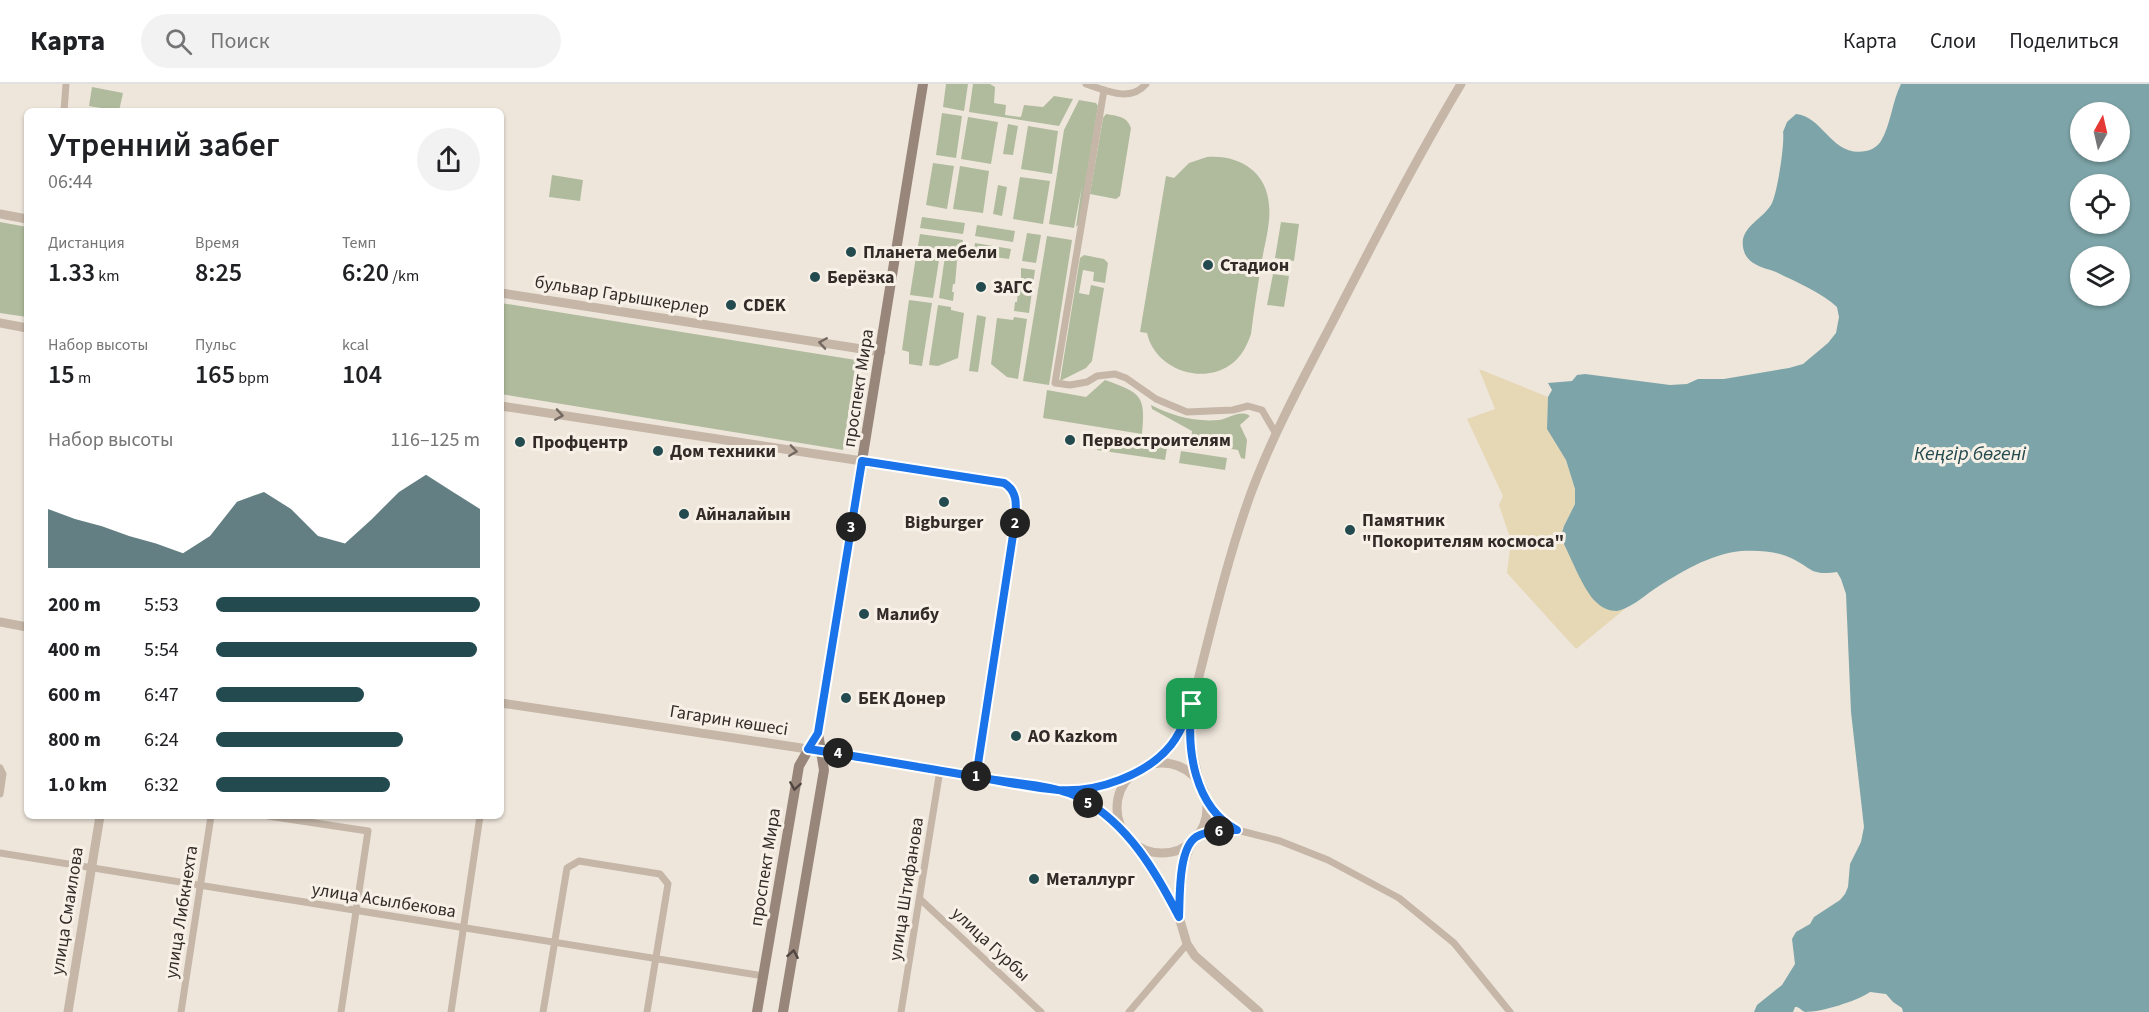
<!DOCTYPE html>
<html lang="ru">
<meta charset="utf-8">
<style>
body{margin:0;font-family:"Source Sans 3",sans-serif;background:#f2f2f2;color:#202124;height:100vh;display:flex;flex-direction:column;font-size:22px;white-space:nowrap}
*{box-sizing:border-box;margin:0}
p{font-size:20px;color:#757577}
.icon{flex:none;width:33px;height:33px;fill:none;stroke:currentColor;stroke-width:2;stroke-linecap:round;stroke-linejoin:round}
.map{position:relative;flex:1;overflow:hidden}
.details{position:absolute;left:24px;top:24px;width:480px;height:711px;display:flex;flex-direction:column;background:#fff;border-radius:9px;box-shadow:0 2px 4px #0004}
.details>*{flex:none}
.needle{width:39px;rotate:8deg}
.buttons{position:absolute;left:2070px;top:18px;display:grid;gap:12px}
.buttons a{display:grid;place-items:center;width:60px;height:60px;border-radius:50%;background:#fff;box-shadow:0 2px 4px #0004;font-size:30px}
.pin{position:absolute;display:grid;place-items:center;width:51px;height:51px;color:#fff;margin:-26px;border-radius:12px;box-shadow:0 3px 9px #0006}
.km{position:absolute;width:30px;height:30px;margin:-15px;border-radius:50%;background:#222;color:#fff;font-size:16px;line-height:30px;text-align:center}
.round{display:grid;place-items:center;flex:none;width:63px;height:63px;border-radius:32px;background:#f2f2f2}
.overview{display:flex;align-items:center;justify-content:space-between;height:102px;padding:0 24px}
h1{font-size:33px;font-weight:600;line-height:45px}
.metrics{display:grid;grid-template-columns:repeat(3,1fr);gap:9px;height:102px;padding:6px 24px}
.metrics div{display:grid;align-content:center}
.metrics b{font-size:26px;font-weight:600}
.metrics small{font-size:16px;font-weight:400}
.metrics p{font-size:16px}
.chart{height:168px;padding:12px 24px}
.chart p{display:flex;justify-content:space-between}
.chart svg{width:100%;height:108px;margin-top:6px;fill:#224a4f;opacity:.7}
ul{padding:0 24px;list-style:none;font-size:20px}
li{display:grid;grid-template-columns:96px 72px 1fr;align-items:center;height:45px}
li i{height:15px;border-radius:8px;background:#224a4f}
header{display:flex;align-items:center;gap:36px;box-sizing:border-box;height:84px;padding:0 30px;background:#fff;border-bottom:2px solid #e0e0e0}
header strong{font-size:28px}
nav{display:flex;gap:33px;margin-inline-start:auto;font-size:21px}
.search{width:420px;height:54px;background:#f2f2f2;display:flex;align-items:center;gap:15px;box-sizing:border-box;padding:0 21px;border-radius:33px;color:#757577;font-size:22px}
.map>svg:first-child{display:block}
.green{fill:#b0bb9d}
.sand{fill:#e6d7b5}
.water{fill:#7da4a8;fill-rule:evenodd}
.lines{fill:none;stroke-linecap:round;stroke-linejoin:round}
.minor{stroke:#c5b6a8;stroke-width:7}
.tertiary{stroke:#c5b6a8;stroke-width:9}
.secondary{stroke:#98867a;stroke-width:10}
.oneway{stroke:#756a62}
.oneway2{stroke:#514641}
.route-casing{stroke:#fff;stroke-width:12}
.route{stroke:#1a73e8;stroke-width:8}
.poi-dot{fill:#224a4f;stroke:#f7f0e7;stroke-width:2}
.labels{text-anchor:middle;stroke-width:6;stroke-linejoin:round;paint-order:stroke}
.poi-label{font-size:18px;font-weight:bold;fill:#332b28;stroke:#f7f0e7;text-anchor:start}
.street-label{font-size:18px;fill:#332b28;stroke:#f7f0e7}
.water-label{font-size:20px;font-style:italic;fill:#224a4f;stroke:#f7f0e7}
</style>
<header>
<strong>Карта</strong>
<div class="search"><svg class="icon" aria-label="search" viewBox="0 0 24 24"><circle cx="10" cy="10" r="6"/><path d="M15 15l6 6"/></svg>Поиск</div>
<nav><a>Карта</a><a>Слои</a><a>Поделиться</a></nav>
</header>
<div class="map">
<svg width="2149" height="928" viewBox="0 0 2149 928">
<rect width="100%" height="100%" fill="#eee6db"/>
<g class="green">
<polygon points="946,0 968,0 964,27 943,23"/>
<polygon points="973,0 990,0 995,3 994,19 1006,21 1005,31 1021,33 1024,21 1043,23 1054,12 1073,15 1059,42 969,28"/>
<polygon points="92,3 123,9 119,27 89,22"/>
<polygon points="1079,16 1096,19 1098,22 1079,140 1076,143 1082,102 1074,144 1049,140 1064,46"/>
<polygon points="942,29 962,32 956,74 936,71"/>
<path d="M1106,30C1117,32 1127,32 1131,44L1120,112L1116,115L1090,110L1103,34Z"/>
<polygon points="968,33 998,38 991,80 961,75"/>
<polygon points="1008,40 1018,42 1013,71 1003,70"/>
<polygon points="1028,42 1058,47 1052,90 1021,85"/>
<path d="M1207,73C1238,70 1267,87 1269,121C1271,139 1265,158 1262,176C1258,201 1254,225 1251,250C1247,261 1243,270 1234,278C1205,303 1155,286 1147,249L1140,248L1166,92L1174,94L1189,79Z"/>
<polygon points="933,79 954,82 947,125 926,121"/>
<polygon points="960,82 989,87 983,129 953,125"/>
<polygon points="552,91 583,96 580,117 549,113"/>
<polygon points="1020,93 1050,97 1043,140 1013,135"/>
<polygon points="998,101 1007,103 1002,132 993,130"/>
<polygon points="922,133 965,139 963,150 920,144"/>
<polygon points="0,138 27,143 27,233 0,229"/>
<polygon points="1281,138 1299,140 1294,177 1275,174"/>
<polygon points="977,141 1015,147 1013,158 975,152"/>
<polygon points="1027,149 1041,151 1036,179 1022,177"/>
<polygon points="920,150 963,156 961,168 918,162"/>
<polygon points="1047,152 1072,156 1049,301 1023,297"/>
<polygon points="975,159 1011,165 1009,175 973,170"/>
<polygon points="917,166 940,170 933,214 910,211"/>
<polygon points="1084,171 1104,175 1108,179 1105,199 1093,197 1094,188 1083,186 1079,209 1089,211 1091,201 1104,204 1092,277 1086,284 1060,297 1080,174"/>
<polygon points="945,172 959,174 957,177 955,200 953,200 952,208 954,208 953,217 939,214"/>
<polygon points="1021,184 1035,186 1029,229 1014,227 1015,218 1017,218 1019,195 1021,195"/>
<polygon points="1273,190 1289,192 1284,223 1267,221"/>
<polygon points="909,216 932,219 922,282 909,280 909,268 902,266"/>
<polygon points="501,219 856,276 843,366 501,310"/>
<polygon points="938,221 951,223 951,226 964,229 958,274 938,282 929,281"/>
<polygon points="977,231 986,233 978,288 969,287"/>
<polygon points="1014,233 1027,235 1018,295 1007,293 991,280 997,234 1013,236"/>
<path d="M1105,296C1141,309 1146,311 1142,350L1043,334L1047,306L1086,313Z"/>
<path d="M1151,321C1173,332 1193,338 1219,336C1229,334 1242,325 1250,332L1240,341L1247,356L1245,375L1241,374L1238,366L1191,358L1192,347L1152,325Z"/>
<polygon points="1099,354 1167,364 1165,376 1097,366"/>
<polygon points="1181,367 1227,374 1225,386 1179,379"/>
</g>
<path class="sand" d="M1479,285L1548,313L1547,345L1566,376L1575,405V420L1564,442L1563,458L1592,514C1600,523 1614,528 1626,524L1576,565L1507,489L1511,457L1499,421L1503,412L1467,335L1495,325Z"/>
<path class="water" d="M1901,0H2149V928H1903L1902,924L1893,918L1886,910L1870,908C1857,917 1822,928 1805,928C1802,927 1800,924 1797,923H1795L1793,928H1754L1757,921L1782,901L1795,880L1792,855L1796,848L1810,840L1814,833L1840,816L1845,810L1848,803L1850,780L1861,758L1864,743L1851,628L1846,510L1841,495L1837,488C1810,492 1812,484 1791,474C1777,467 1757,466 1741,467C1710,470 1679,489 1653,506C1643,513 1629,525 1617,527C1609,527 1602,524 1596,518C1584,507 1571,474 1563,458L1562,449L1564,442L1575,420V405L1566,376L1547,345L1548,313L1552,306L1548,299L1572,297L1577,291L1585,290L1670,301L1687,300L1698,295H1724L1789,284L1803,280L1828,259L1836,249L1839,233L1837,223C1821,208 1796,198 1776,188C1769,185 1761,184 1755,180C1751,178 1747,174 1745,170C1735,145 1760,138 1771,121C1777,112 1785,59 1783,48L1787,38L1796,30C1823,32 1832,74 1866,67C1872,66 1878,62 1881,57C1891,40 1892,18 1901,0ZM2080,28H2120V68H2080ZM2080,100H2120V140H2080ZM2080,172H2120V212H2080Z"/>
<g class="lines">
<g class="minor">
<path d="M1086,0C1105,6 1130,19 1146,0"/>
<polyline points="1104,6 1055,299 1070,301 1087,298 1097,292 1115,290 1126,294 1156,315 1187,328 1233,326 1248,322 1262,326 1276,350"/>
<polyline points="64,27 66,0"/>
<path d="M862,377L1004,399C1019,408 1017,422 1015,438L976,693"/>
<polyline points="0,684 3,690 0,710"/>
<polyline points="1206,718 1221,736 1237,746 1280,757 1328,776 1399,814 1454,859 1510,928"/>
<polyline points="268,732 368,747 341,928"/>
<polyline points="1196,754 1213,747 1235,746"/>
<polyline points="0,769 764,892"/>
<polyline points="920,815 1041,928"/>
<polyline points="181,928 211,732"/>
<polyline points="451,928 480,732"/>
<polyline points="543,928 567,784 579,777 660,790 668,800 647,928"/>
<polyline points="901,928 940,686"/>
<polyline points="1129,928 1187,860"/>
</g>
<g class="tertiary">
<polyline points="0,130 27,135"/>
<polyline points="501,209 881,268"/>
<polyline points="0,239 27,244"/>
<polyline points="501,322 862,377"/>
<polyline points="0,538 27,543"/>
<path d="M501,619L821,667L1059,706C1087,716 1103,728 1124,748"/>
<circle cx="1162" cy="724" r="45"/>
<polyline points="1149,681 1171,661 1188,631"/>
<path d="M1200,700C1192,668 1188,653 1192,620C1210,550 1226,478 1251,409C1273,350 1304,293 1333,237C1374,157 1415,77 1461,0"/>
<polyline points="1067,706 1098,703 1129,691"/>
<polyline points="1136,762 1169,813 1179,833 1187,860 1195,872 1259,928"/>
<polyline points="1179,831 1183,782 1191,759"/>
<polyline points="68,928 100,732"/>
</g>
<g class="secondary">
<polyline points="757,928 799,682 818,649"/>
<polyline points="783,928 824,686 818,649 923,0"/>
</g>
</g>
<defs><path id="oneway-chevron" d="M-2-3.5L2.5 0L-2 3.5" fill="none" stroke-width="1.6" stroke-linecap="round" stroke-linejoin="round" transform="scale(1.5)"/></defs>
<g class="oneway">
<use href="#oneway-chevron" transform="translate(823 259) rotate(-171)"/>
<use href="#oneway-chevron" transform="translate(559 331) rotate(9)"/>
<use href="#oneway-chevron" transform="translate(793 367) rotate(8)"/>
</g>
<g class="oneway2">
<use href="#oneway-chevron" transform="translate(795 702) rotate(99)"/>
<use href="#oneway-chevron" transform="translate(793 870) rotate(-80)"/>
</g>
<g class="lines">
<defs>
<path id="route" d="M1192,620C1186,634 1181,649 1171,661C1147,691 1096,709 1058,706C1031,704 1003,697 976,693L1015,438C1016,423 1019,408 1004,399L862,377L818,649L808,665C869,674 928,685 989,695C1017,700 1058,701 1082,715C1128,740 1156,788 1179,833C1180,814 1178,765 1196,753C1208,746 1224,746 1237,746C1194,723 1186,665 1192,620"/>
</defs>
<use href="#route" class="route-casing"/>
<use href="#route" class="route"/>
</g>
<g class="poi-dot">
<circle cx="851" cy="168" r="6"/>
<circle cx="1208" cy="181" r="6"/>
<circle cx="815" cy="193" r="6"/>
<circle cx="981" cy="203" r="6"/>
<circle cx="731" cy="221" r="6"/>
<circle cx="1070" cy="356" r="6"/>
<circle cx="520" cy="358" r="6"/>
<circle cx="658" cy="367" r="6"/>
<circle cx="944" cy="418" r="6"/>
<circle cx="684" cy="430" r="6"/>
<circle cx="1350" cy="446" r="6"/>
<circle cx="864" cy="530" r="6"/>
<circle cx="846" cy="614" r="6"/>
<circle cx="1016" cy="652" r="6"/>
<circle cx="1034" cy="795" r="6"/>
</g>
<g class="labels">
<g class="poi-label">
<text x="863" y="174">Планета мебели</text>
<text x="1220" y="187">Стадион</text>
<text x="827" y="199">Берёзка</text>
<text x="993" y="209">ЗАГС</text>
<text x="743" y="227">CDEK</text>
<text x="1082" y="362">Первостроителям</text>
<text x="532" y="364">Профцентр</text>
<text x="670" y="373">Дом техники</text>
<text x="696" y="436">Айналайын</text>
<text x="1362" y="442">Памятник<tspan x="1362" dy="21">"Покорителям космоса"</tspan></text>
<text x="944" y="444" text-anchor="middle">Bigburger</text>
<text x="876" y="536">Малибу</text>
<text x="858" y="620">БЕК Донер</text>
<text x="1028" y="658">AO Kazkom</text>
<text x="1046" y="801">Металлург</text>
</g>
<g class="street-label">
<text transform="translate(622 211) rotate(9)" y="6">бульвар Гарышкерлер</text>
<text transform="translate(858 304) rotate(-81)" y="6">проспект Мира</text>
<text transform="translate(729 636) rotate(9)" y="6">Гагарин көшесі</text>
<text transform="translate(765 783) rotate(-81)" y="6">проспект Мира</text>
<text transform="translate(906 805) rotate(-81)" y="6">улица Штифанова</text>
<text transform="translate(384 816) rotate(9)" y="6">улица Асылбекова</text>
<text transform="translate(67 827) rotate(-81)" y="6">улица Смаилова</text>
<text transform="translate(181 828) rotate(-81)" y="6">улица Либкнехта</text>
<text transform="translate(991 860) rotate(43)" y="6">улица Гурбы</text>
</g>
<g class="water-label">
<text x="1970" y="376">Кеңгір бөгені</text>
</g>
</g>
</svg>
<div class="buttons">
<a><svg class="needle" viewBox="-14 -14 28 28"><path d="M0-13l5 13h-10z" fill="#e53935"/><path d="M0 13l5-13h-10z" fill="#757577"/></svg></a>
<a><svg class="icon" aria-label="locate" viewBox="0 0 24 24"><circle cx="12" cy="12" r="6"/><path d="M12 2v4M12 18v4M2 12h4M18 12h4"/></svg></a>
<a><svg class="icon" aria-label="layers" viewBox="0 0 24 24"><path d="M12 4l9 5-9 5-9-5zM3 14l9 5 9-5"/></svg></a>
</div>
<div class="pin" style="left:1192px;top:620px;background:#1e9e55"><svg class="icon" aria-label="arrive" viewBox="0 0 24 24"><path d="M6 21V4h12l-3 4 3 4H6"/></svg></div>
<b class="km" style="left:976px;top:692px">1</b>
<b class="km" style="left:1015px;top:439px">2</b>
<b class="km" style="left:851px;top:443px">3</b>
<b class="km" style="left:838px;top:669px">4</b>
<b class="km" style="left:1088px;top:719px">5</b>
<b class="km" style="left:1219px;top:747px">6</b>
<section class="details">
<div class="overview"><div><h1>Утренний забег</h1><p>06:44</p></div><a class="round"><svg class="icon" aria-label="share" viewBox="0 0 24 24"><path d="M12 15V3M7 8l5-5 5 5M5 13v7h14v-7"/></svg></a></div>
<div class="metrics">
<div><p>Дистанция</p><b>1.33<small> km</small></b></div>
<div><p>Время</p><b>8:25</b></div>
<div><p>Темп</p><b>6:20<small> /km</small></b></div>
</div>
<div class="metrics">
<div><p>Набор высоты</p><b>15<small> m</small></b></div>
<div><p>Пульс</p><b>165<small> bpm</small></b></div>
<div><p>kcal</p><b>104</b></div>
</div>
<div class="chart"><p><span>Набор высоты</span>116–125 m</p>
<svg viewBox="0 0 160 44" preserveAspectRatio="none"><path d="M0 44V20L10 24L20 27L30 31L40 34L50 38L60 31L70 17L80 13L90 20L100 31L110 34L120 24L130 13L140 6L150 13L160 20V44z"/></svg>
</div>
<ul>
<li><b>200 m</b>5:53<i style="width:100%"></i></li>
<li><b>400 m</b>5:54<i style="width:99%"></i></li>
<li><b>600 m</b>6:47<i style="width:56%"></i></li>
<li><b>800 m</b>6:24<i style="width:71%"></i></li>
<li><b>1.0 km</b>6:32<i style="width:66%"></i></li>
</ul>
</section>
</div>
